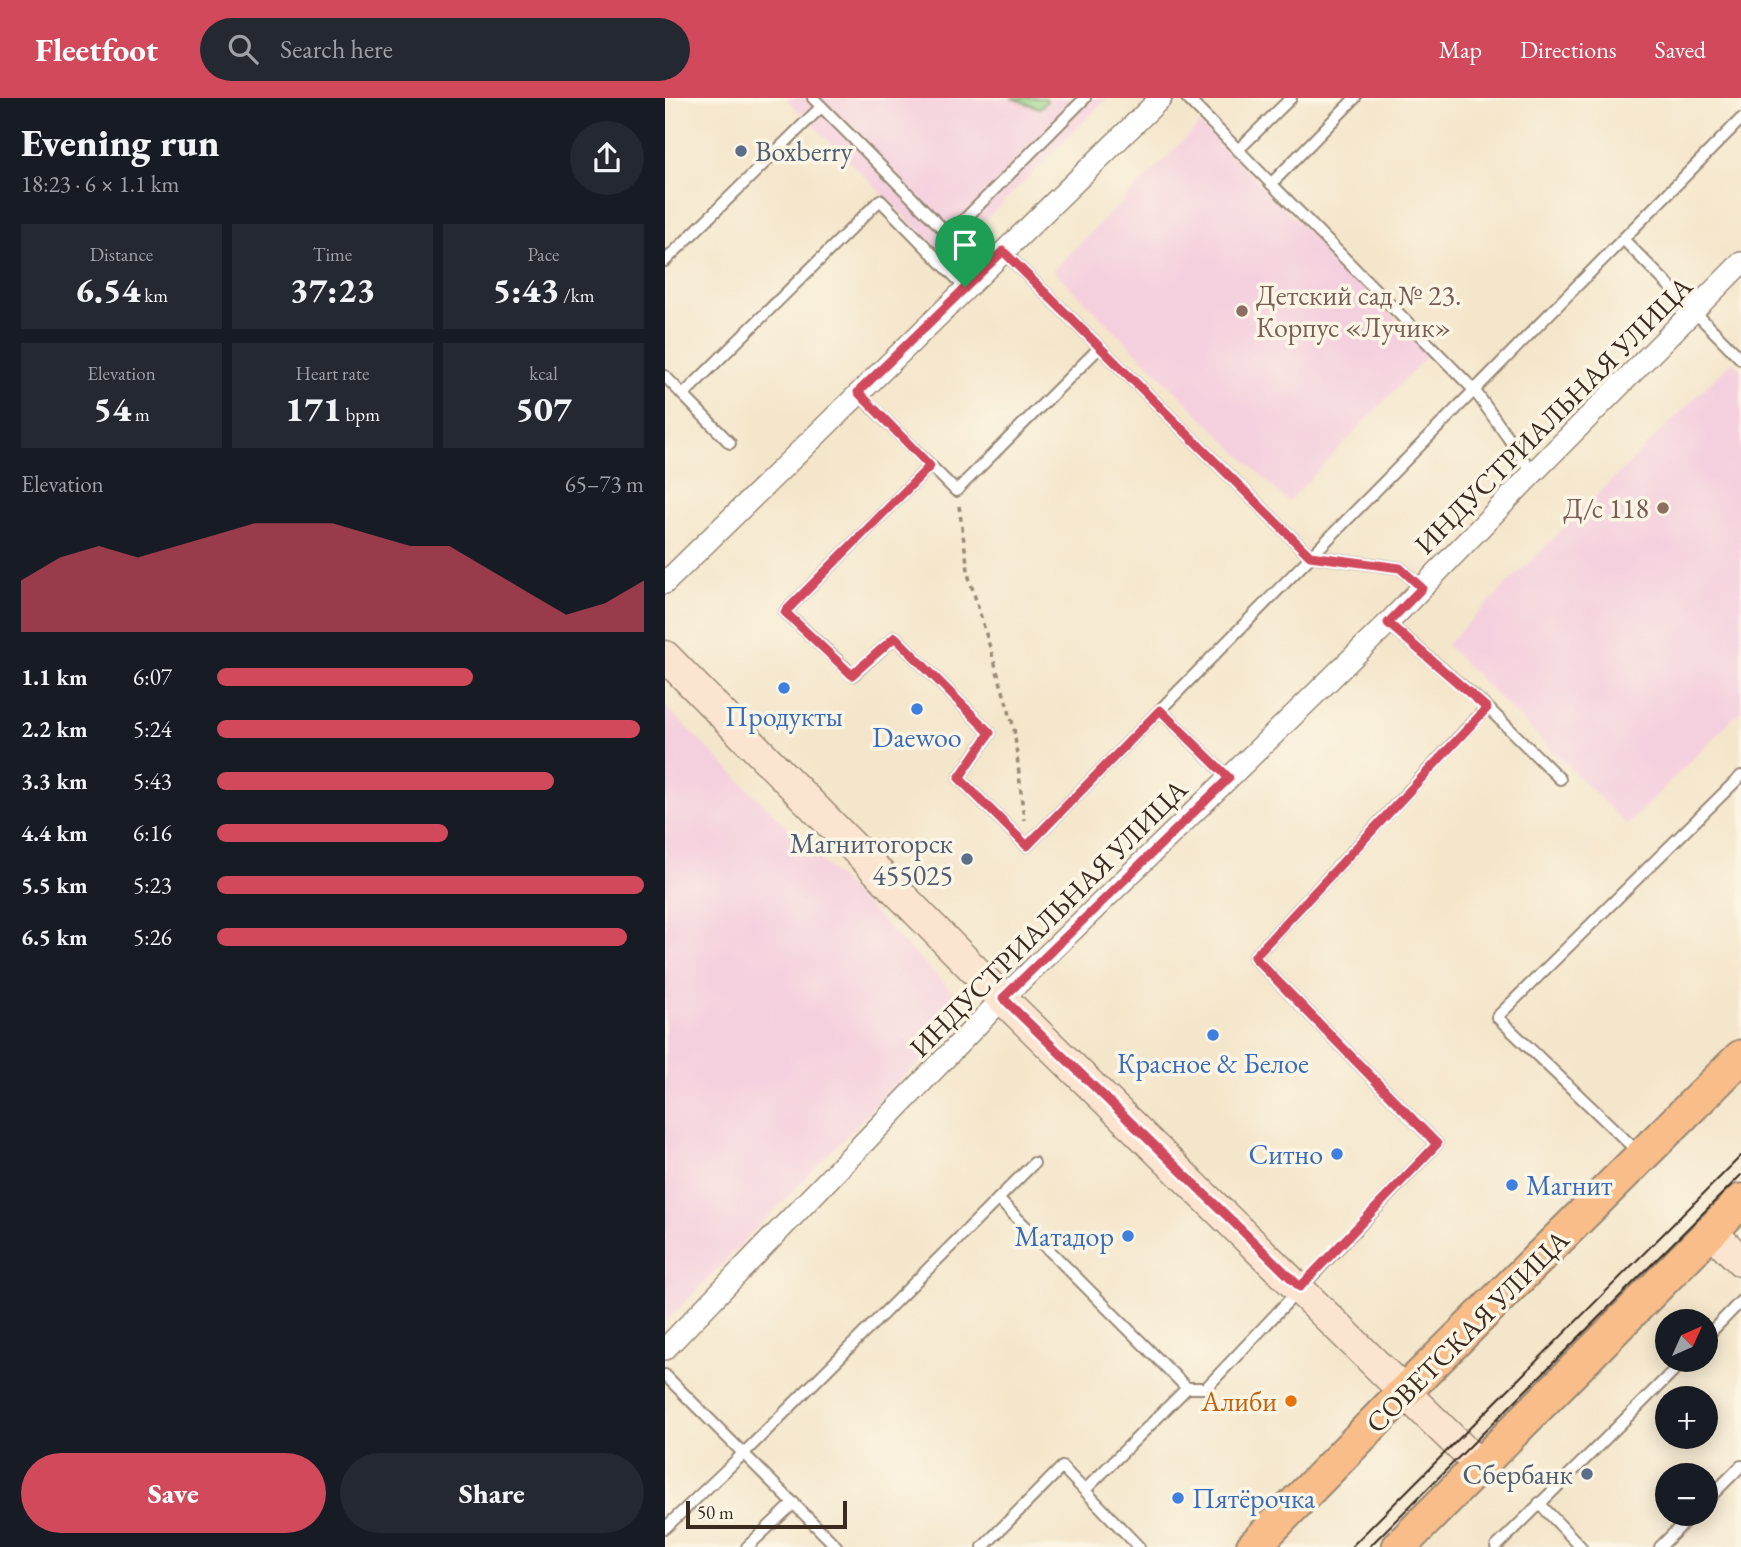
<!DOCTYPE html>
<meta charset="utf-8">
<style>
body{margin:0;font-family:"EB Garamond",serif;background:#242831;color:#f1f3f6;height:100vh;display:flex;flex-direction:column;font-size:26px;white-space:nowrap}
*{box-sizing:border-box;margin:0}
p{font-size:23px;color:#9ea1a6}
.icon{flex:none;width:38px;height:38px;fill:none;stroke:currentColor;stroke-width:2;stroke-linecap:round;stroke-linejoin:round}
.map{position:relative;flex:1;overflow:hidden}
.sheet{display:flex;flex-direction:column;background:#171b24;width:665px}
.sheet>*{flex:none}
.needle{width:46px;rotate:45deg}
.tools{position:absolute;left:990px;top:1211px;display:grid;gap:14px}
.tools a{display:grid;place-items:center;width:63px;height:63px;border-radius:50%;background:#171b24;box-shadow:0 4px 18px #0003;font-size:35px}
.scale{position:absolute;left:21px;bottom:18px;width:161px;box-sizing:border-box;padding-left:7px;border:4px solid #3b2a1e;border-top:0;font-size:19px;line-height:24px;white-space:nowrap;color:#3b2a1e;-webkit-text-stroke:5px #fcf5e5;paint-order:stroke}
.pin{position:absolute;display:grid;place-items:center;width:60px;height:60px;color:#fff;margin:-72px -30px;border-radius:50% 50% 50% 0;rotate:-45deg;box-shadow:0 0 7px #0007}
.pin .icon{rotate:45deg}
.round{display:grid;place-items:center;flex:none;width:74px;height:74px;border-radius:37px;background:#242831}
.head{display:flex;align-items:center;justify-content:space-between;height:119px;padding:0 21px}
h1{font-size:38px;font-weight:800;line-height:52px}
.metrics{display:grid;grid-template-columns:repeat(3,1fr);gap:10px;height:119px;padding:7px 21px}
.metrics div{display:grid;align-content:center;border-radius:0px;background:#242831;text-align:center}
.metrics b{font-size:35px;font-weight:800}
.metrics small{font-size:19px;font-weight:400}
.metrics p{font-size:19px}
.chart{height:196px;padding:14px 21px}
.chart p{display:flex;justify-content:space-between}
.chart svg{width:100%;height:126px;margin-top:7px;fill:#d1495b;opacity:.7}
.primary-button{display:flex;gap:14px;margin-top:auto;padding:14px 21px}
.primary-button a{flex:1;height:80px;border-radius:42px;background:#d1495b;color:#fff;font-size:28px;font-weight:800;line-height:80px;text-align:center}
.primary-button a+a{background:#242831;color:#f1f3f6}
ul{padding:0 21px;list-style:none;font-size:23px}
li{display:grid;grid-template-columns:112px 84px 1fr;align-items:center;height:52px}
li i{height:18px;border-radius:9px;background:#d1495b}
header{display:flex;align-items:center;gap:42px;box-sizing:border-box;height:98px;padding:0 35px;background:#d1495b;color:#fff}
header strong{font-size:33px}
nav{display:flex;gap:38px;margin-inline-start:auto;font-size:24px}
.search{width:490px;height:63px;background:#242831;display:flex;align-items:center;gap:18px;box-sizing:border-box;padding:0 24px;border-radius:38px;color:#9ea1a6;font-size:26px}
main{display:flex;flex:1;min-height:0}
.map>svg:first-child{display:block}
.built{fill:#f4cfde}
.green{fill:#96d58a;stroke:#688054;stroke-width:2}
.lines{fill:none;stroke-linecap:round;stroke-linejoin:round}
.lane-casing{stroke:#988874;stroke-width:14}
.street-casing{stroke:#988874;stroke-width:24}
.secondary-casing{stroke:#988874;stroke-width:33}
.primary-casing{stroke:#988874;stroke-width:37}
.path{stroke:#988874;stroke-width:3.5;stroke-dasharray:5 5;stroke-linecap:butt}
.lane{stroke:#fff;stroke-width:10}
.street{stroke:#fff;stroke-width:21}
.secondary{stroke:#fce5d0;stroke-width:30}
.primary{stroke:#f8bd89;stroke-width:33}
.tram{stroke:#3b2a1e;stroke-width:2}
.route-casing{stroke:#fff;stroke-width:14}
.route{stroke:#d1495b;stroke-width:9}
.service-dot{fill:#5c6f8a;stroke:#fcf5e5;stroke-width:2.5}
.education-dot{fill:#8d6e63;stroke:#fcf5e5;stroke-width:2.5}
.shop-dot{fill:#3f7fe0;stroke:#fcf5e5;stroke-width:2.5}
.food-dot{fill:#e8710a;stroke:#fcf5e5;stroke-width:2.5}
.labels{text-anchor:middle;stroke-width:7;stroke-linejoin:round;paint-order:stroke}
.service-label{font-size:28px;fill:#4e5e75;stroke:#fcf5e5;text-anchor:end}
.education-label{font-size:28px;fill:#785e54;stroke:#fcf5e5;text-anchor:start}
.street-label{font-size:28px;fill:#3b2a1e;stroke:#fcf5e5}
.shop-label{font-size:28px;fill:#366cbe;stroke:#fcf5e5}
.food-label{font-size:28px;fill:#c56008;stroke:#fcf5e5;text-anchor:end}
</style>
<header>
<strong>Fleetfoot</strong>
<div class="search"><svg class="icon" aria-label="search" viewBox="0 0 24 24"><circle cx="10" cy="10" r="6"/><path d="M15 15l6 6"/></svg>Search here</div>
<nav><a>Map</a><a>Directions</a><a>Saved</a></nav>
</header>
<main>
<section class="sheet">
<div class="head"><div><h1>Evening run</h1><p>18:23 · 6 × 1.1 km</p></div><a class="round"><svg class="icon" aria-label="share" viewBox="0 0 24 24"><path d="M12 15V3M7 8l5-5 5 5M5 13v7h14v-7"/></svg></a></div>
<div class="metrics">
<div><p>Distance</p><b>6.54<small> km</small></b></div>
<div><p>Time</p><b>37:23</b></div>
<div><p>Pace</p><b>5:43<small> /km</small></b></div>
</div>
<div class="metrics">
<div><p>Elevation</p><b>54<small> m</small></b></div>
<div><p>Heart rate</p><b>171<small> bpm</small></b></div>
<div><p>kcal</p><b>507</b></div>
</div>
<div class="chart"><p><span>Elevation</span>65–73 m</p>
<svg viewBox="0 0 160 44" preserveAspectRatio="none"><path d="M0 44V26L10 18L20 14L30 18L40 14L50 10L60 6L70 6L80 6L90 10L100 14L110 14L120 22L130 30L140 38L150 34L160 26V44z"/></svg>
</div>
<ul>
<li><b>1.1 km</b>6:07<i style="width:60%"></i></li>
<li><b>2.2 km</b>5:24<i style="width:99%"></i></li>
<li><b>3.3 km</b>5:43<i style="width:79%"></i></li>
<li><b>4.4 km</b>6:16<i style="width:54%"></i></li>
<li><b>5.5 km</b>5:23<i style="width:100%"></i></li>
<li><b>6.5 km</b>5:26<i style="width:96%"></i></li>
</ul>
<div class="primary-button"><a>Save</a><a>Share</a></div>
</section>
<div class="map">
<svg width="1076" height="1449" viewBox="0 0 1076 1449">
<rect width="100%" height="100%" fill="#fcf5e5"/>
<filter id="ink" filterUnits="userSpaceOnUse"><feTurbulence type="fractalNoise" baseFrequency=".0143" numOctaves="2"/><feDisplacementMap in="SourceGraphic" scale="14" xChannelSelector="R" yChannelSelector="G"/><feConvolveMatrix kernelMatrix="1 2 1 2 8 2 1 2 1" color-interpolation-filters="sRGB"/></filter>
<filter id="wash" filterUnits="userSpaceOnUse"><feTurbulence type="fractalNoise" baseFrequency=".00686" numOctaves="4" result="noise"/><feDisplacementMap in="SourceGraphic" scale="28" xChannelSelector="R" yChannelSelector="G"/><feGaussianBlur stdDeviation="1.57" result="paint"/><feColorMatrix in="noise" values="0 0 0 0 0 0 0 0 0 0 0 0 0 0 0 0 0 1.4 0 .05"/><feComposite in="paint" operator="in"/></filter>
<g filter="url(#wash)">
<rect width="100%" height="100%" fill="#f4e6cb"/>
<g class="built">
<polygon points="121,0 442,0 282,161"/>
<polygon points="535,26 765,255 623,404 388,172"/>
<polygon points="1067,263 1076,272 1076,612 962,727 781,547"/>
<polygon points="0,608 292,898 245,946 258,959 0,1225"/>
</g>
<polygon class="green" points="346,0 381,0 382,3 375,10"/>
</g>
<g filter="url(#ink)">
<g class="lines">
<defs>
<g id="lane">
<polyline points="148,0 284,137 420,0"/>
<polyline points="522,0 810,293 868,375"/>
<polyline points="1076,21 958,141 1076,261"/>
<polyline points="573,52 626,0"/>
<polyline points="606,86 690,0"/>
<polyline points="338,153 645,458 735,470 757,490"/>
<polyline points="0,163 156,9"/>
<polyline points="0,278 18,297 215,102 300,189"/>
<polyline points="193,295 291,393 434,250"/>
<polyline points="18,297 65,345"/>
<polyline points="265,368 120,514 188,577 230,539 325,635 294,680 362,748 495,612"/>
<polyline points="723,525 822,609 895,681"/>
<polyline points="564,680 495,612 958,141"/>
<polyline points="974,1055 832,919 1076,678"/>
<polyline points="333,1101 522,1290"/>
<polyline points="1041,1239 1076,1203"/>
<polyline points="0,1277 172,1449"/>
<polyline points="420,1392 522,1290 541,1290 772,1046 589,859 822,609"/>
<polyline points="1041,1403 1076,1368"/>
<polyline points="874,1405 916,1449"/>
<polyline points="0,1430 79,1355 369,1065"/>
<polyline points="82,1449 129,1405"/>
<polyline points="318,1449 397,1369 474,1449"/>
<path d="M831,1449C894,1387 957,1325 1019,1262"/>
<polyline points="995,1449 1028,1416"/>
</g>
<g id="street">
<polyline points="0,485 496,0"/>
<polyline points="0,1251 338,900 723,525 868,375 1076,165"/>
</g>
<g id="secondary">
<polyline points="0,558 351,914 815,1368"/>
<polyline points="1046,1133 1076,1163"/>
</g>
<g id="primary">
<polyline points="588,1449 739,1294 1076,959"/>
<polyline points="734,1449 1076,1103"/>
</g>
</defs>
<use href="#lane" class="lane-casing"/>
<use href="#street" class="street-casing"/>
<use href="#secondary" class="secondary-casing"/>
<use href="#primary" class="primary-casing"/>
<polyline class="path" points="294,408 304,479 349,630 359,722"/>
<use href="#lane" class="lane"/>
<use href="#street" class="street"/>
<use href="#secondary" class="secondary"/>
<use href="#primary" class="primary"/>
<g class="tram">
<polyline points="686,1449 1076,1058"/>
<polyline points="704,1449 1076,1077"/>
</g>
</g>
</g>
<g class="lines" filter="url(#ink)">
<defs>
<polygon id="route" points="338,153 645,458 735,470 757,490 723,525 822,610 589,859 772,1046 635,1189 338,900 564,680 495,612 362,748 294,680 325,635 230,539 187,577 120,514 265,368 193,294"/>
</defs>
<use href="#route" class="route-casing"/>
<use href="#route" class="route"/>
</g>
<g class="service-dot">
<circle cx="76" cy="53" r="7"/>
<circle cx="302" cy="761" r="7"/>
<circle cx="922" cy="1376" r="7"/>
</g>
<g class="education-dot">
<circle cx="577" cy="213" r="7"/>
<circle cx="998" cy="410" r="7"/>
</g>
<g class="shop-dot">
<circle cx="119" cy="590" r="7"/>
<circle cx="252" cy="611" r="7"/>
<circle cx="548" cy="937" r="7"/>
<circle cx="672" cy="1056" r="7"/>
<circle cx="847" cy="1087" r="7"/>
<circle cx="463" cy="1138" r="7"/>
<circle cx="513" cy="1400" r="7"/>
</g>
<circle class="food-dot" cx="626" cy="1303" r="7"/>
<g class="labels">
<g class="service-label">
<text x="90" y="63" text-anchor="start">Boxberry</text>
<text x="288" y="755">Магнитогорск<tspan x="288" dy="32">455025</tspan></text>
<text x="908" y="1386">Сбербанк</text>
</g>
<g class="education-label">
<text x="591" y="207">Детский сад № 23.<tspan x="591" dy="32">Корпус «Лучик»</tspan></text>
<text x="984" y="420" text-anchor="end">Д/с 118</text>
</g>
<g class="street-label">
<text transform="translate(888 317) rotate(-45)" y="10">ИНДУСТРИАЛЬНАЯ УЛИЦА</text>
<text transform="translate(383 820) rotate(-45)" y="10">ИНДУСТРИАЛЬНАЯ УЛИЦА</text>
<text transform="translate(802 1233) rotate(-45)" y="10">СОВЕТСКАЯ УЛИЦА</text>
</g>
<g class="shop-label">
<text x="119" y="628">Продукты</text>
<text x="252" y="649">Daewoo</text>
<text x="548" y="975">Красное &amp; Белое</text>
<text x="658" y="1066" text-anchor="end">Ситно</text>
<text x="861" y="1097" text-anchor="start">Магнит</text>
<text x="449" y="1148" text-anchor="end">Матадор</text>
<text x="527" y="1410" text-anchor="start">Пятёрочка</text>
</g>
<g class="food-label">
<text x="612" y="1313">Алиби</text>
</g>
</g>
</svg>
<div class="tools">
<a><svg class="needle" viewBox="-14 -14 28 28"><path d="M0-13l5 13h-10z" fill="#e53935"/><path d="M0 13l5-13h-10z" fill="#9ea1a6"/></svg></a>
<a>+</a>
<a>−</a>
</div>
<div class="scale">50 m</div>
<div class="pin" style="left:300px;top:189px;background:#1e9e55"><svg class="icon" aria-label="arrive" viewBox="0 0 24 24"><path d="M6 21V4h12l-3 4 3 4H6"/></svg></div>
</div>
</main>
